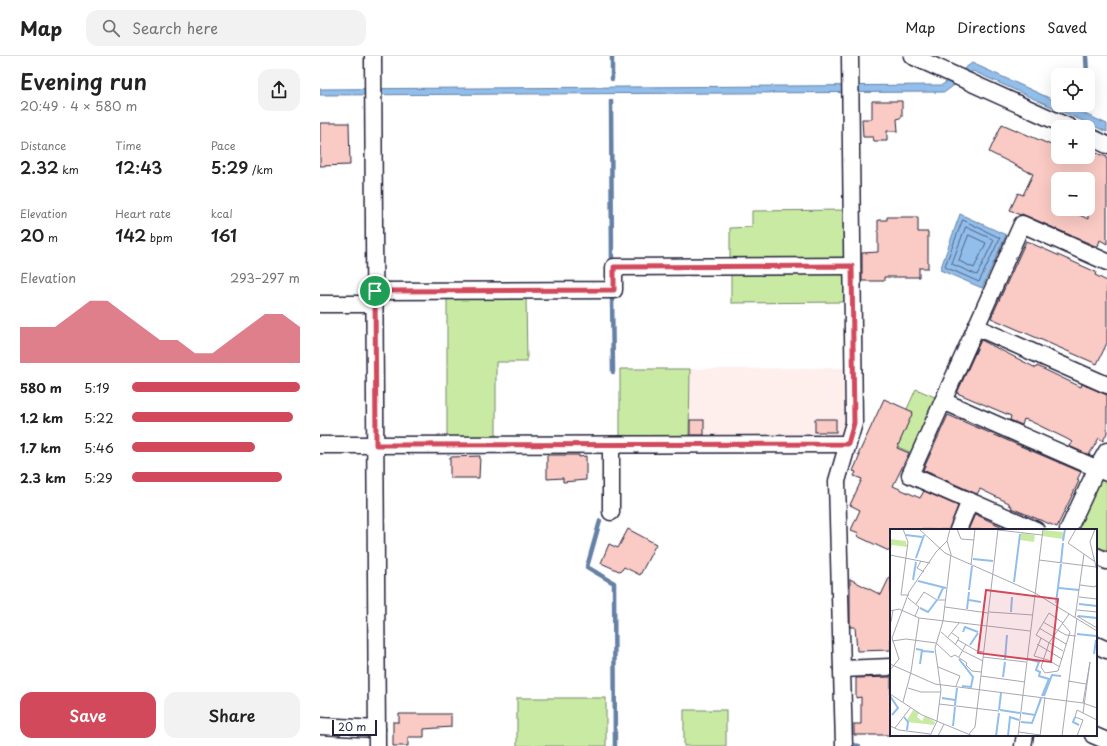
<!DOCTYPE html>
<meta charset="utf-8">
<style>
body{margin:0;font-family:"Playpen Sans",sans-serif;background:#f2f2f2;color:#222;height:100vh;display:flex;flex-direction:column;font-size:15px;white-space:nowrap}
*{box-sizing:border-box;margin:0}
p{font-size:13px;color:#767676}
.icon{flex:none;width:22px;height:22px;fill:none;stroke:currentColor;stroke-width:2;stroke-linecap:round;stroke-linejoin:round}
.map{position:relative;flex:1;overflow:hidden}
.panel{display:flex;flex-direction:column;background:#fff;width:320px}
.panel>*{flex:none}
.buttons{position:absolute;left:731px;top:12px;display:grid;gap:8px}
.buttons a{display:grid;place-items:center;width:44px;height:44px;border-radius:8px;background:#fff;box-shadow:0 4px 16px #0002;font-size:20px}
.scale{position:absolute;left:12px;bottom:10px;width:45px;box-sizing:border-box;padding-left:4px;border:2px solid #22223b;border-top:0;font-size:11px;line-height:14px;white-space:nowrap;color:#22223b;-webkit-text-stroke:3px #fff;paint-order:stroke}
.pin{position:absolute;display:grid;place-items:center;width:34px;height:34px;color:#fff;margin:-17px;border:2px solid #fff;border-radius:50%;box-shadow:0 1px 4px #0007}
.round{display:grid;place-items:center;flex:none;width:42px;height:42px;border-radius:12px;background:#f2f2f2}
.overview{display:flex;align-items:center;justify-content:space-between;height:68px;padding:0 20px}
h1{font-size:22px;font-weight:600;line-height:30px}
.stats{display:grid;grid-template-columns:repeat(3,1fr);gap:6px;height:68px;padding:4px 20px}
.stats div{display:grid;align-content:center}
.stats b{font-size:17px;font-weight:600}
.stats small{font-size:11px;font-weight:400}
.stats p{font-size:11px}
.chart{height:112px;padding:8px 20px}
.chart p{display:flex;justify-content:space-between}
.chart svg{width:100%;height:72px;margin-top:4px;fill:#d1495b;opacity:.7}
.button{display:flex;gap:8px;margin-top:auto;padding:8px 20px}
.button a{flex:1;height:46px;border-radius:12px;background:#d1495b;color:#fff;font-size:16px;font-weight:600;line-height:46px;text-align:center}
.button a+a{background:#f2f2f2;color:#222}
ul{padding:0 20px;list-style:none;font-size:13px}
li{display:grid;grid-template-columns:64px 48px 1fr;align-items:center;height:30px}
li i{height:10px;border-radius:5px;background:#d1495b}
header{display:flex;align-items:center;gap:24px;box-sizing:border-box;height:56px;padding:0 20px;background:#fff;border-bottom:1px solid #e0e0e0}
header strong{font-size:19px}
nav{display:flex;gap:22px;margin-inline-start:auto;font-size:14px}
.search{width:280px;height:36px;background:#f2f2f2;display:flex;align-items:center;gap:10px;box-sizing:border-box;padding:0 14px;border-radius:12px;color:#767676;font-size:15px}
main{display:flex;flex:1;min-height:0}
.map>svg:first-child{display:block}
.built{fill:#feefed}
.green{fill:#c9eaa2;stroke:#76866e}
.water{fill:#92beeb;stroke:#6580a5}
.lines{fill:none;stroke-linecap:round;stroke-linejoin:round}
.shore{stroke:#4f6081;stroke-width:1}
.stream{stroke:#6580a5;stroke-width:4.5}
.building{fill:#facac4;stroke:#22223b;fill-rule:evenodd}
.minor-casing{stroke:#22223b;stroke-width:19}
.minor{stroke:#fff;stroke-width:16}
.route-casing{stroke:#fff;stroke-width:8}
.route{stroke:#d1495b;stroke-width:5}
.inset-river{fill:none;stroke:#92beeb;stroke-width:2}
.inset-road{fill:none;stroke:#a7a7b1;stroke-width:1}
.view{fill:#d1495b;fill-opacity:0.15;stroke:#d1495b;stroke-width:2}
.inset-edge{fill:none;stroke:#22223b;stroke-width:2}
</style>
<header>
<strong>Map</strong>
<div class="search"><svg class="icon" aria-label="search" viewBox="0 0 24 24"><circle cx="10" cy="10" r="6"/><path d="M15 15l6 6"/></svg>Search here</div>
<nav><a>Map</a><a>Directions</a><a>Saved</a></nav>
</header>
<main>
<section class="panel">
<div class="overview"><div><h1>Evening run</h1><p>20:49 · 4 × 580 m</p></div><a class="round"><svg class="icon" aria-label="share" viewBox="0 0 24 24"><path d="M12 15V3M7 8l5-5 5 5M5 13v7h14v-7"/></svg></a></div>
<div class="stats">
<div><p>Distance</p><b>2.32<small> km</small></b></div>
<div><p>Time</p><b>12:43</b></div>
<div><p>Pace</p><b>5:29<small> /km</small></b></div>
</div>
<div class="stats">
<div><p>Elevation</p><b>20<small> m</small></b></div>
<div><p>Heart rate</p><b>142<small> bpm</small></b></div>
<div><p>kcal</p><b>161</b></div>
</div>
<div class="chart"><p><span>Elevation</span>293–297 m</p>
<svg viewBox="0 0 160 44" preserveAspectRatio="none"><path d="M0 44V22L10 22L20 22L30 14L40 6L50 6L60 14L70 22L80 30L90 30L100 38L110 38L120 30L130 22L140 14L150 14L160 22V44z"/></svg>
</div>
<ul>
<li><b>580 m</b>5:19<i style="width:100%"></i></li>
<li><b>1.2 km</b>5:22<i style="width:96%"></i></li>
<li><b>1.7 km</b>5:46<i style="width:73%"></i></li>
<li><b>2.3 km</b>5:29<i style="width:89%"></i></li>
</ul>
<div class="button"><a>Save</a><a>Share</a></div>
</section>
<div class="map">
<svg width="787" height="690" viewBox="0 0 787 690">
<rect width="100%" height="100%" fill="#fff"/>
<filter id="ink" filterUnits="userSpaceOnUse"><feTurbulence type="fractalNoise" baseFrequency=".025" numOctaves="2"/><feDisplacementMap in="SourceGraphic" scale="8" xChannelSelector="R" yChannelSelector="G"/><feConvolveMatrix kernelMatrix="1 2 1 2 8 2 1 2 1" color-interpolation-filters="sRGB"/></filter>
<g filter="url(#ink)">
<polygon class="built" points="526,312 527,369 519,380 369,381 370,313"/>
<g class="green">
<polygon points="525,154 525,204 410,207 410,172 432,171 432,155"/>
<polygon points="411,214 525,216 526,246 411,247"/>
<polygon points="127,238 206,238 207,306 176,306 176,381 127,382"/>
<polygon points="300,313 370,313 369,381 300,380"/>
<polygon points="596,333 617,342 592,397 571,388"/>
<polygon points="783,423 787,425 787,498 776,493 776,474 755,474 776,426"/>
<rect x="197" y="642" width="89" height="48"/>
<rect x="364" y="654" width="42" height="36"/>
</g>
<g class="water">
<polygon points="652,7 738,46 738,49 745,49 787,68 787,76 653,15 625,36 0,39 0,33 622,29"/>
<polygon points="640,158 686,179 662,232 620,214"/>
</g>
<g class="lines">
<g class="shore">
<polygon points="643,164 680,182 659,226 625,211"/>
<polygon points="646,171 674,184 657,219 632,208"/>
<polygon points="649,179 666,187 654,212 639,205"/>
</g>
<g class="stream">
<polyline points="292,0 292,23"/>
<polyline points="766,0 767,19"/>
<polyline points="291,45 292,207"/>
<polyline points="292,239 293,316"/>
<polyline points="280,465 267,511 294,527 295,690"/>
<polyline points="532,689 539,690"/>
</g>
</g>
<g class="building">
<polygon points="552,45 582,45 582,61 577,63 578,75 567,75 567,85 554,85 553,81 543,81 542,63 552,63"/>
<polygon points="0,67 29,67 30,109 0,110"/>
<path d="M682,68L738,92V101H768V94L787,101V188L780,184L778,190H775L702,158L700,159L690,154L698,137L703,139L713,118L669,96ZM738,123H768V163L747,153H738V149L735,147L738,141Z"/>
<polygon points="567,161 598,161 598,176 608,176 608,212 599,212 599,221 564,221 564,225 542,225 542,197 558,196 558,164 567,164"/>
<polygon points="706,185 776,216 775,219 787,225 787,287 777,308 671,262"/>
<polygon points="661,284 716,312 717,310 761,331 762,328 787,339 787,377 783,385 779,382 769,399 749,390 752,386 747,383 710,365 704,363 702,369 690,364 691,360 637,337"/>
<polygon points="564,343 593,356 577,392 589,397 573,430 600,442 604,435 638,450 629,474 571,474 571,496 537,480 539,477 531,474 540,454 530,449 542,423 534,420 536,416 533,415 540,399 538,399"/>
<polygon points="628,359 761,416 757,424 759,425 737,471 691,452 692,450 689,449 689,447 660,433 657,438 603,414"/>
<rect x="495" y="363" width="21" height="13"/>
<rect x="370" y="364" width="14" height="15"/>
<polygon points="227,399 259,399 259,401 266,400 266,424 243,426 243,422 227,423"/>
<polygon points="160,400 159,422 130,422 130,401"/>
<polygon points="655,458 689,474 648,474"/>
<polygon points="308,473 336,488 320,519 304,511 302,514 299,515 281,507 289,488 298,492"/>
<polygon points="571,518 571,594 537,595 535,571 530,571 530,523 561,539"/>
<polygon points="571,621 571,679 534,679 534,668 541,668 541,641 536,642 536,622"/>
<polygon points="79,658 131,658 131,671 104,673 104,681 88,681 88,690 73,690 73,666 79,666"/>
</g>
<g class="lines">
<defs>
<g id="minor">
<polyline points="53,0 57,690"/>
<polyline points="592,0 749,71"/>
<polyline points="768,80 787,89"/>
<polyline points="55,235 294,234 294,211 532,210"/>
<polyline points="0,248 55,248"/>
<polyline points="656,271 787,329"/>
<polyline points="623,345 787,417"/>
<polyline points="0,389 528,388"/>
<polyline points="291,456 291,389"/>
<polyline points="638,474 650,445"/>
<polyline points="716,474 590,419 702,168 787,206"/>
<polyline points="748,474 777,412 787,395"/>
<polyline points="776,500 787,505"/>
<polyline points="776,589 787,594"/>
<polyline points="522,613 571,611"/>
<polyline points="0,670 57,673"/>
<polyline points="773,679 787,685"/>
<polyline points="524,690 517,425 534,367 530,0"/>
<polyline points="703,690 705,679"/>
</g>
</defs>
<use href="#minor" class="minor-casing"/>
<use href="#minor" class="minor"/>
</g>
</g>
<g class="lines" filter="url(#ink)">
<defs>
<polygon id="route" points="532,210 534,367 528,388 56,389 55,235 294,234 294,211"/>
</defs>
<use href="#route" class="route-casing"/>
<use href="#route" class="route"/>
</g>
<g transform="translate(570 473)">
<rect width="207" height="207" fill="#fff"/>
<path d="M153,1L173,3V10L152,7ZM131,4L145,6L144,13L130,11ZM0,10L16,12L17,18L2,16L0,25ZM23,181L29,184L27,188L32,192L35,187L45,193L44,196L18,193L17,191Z" fill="#c9eaa2"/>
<path class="inset-river" d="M16,6L32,8M173,12L175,0M26,29L34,6M83,30L103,32M171,33L173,14M23,51L26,33M28,52L56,59M124,53L130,5M169,59L189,61M79,61L82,37M48,70L53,59M79,71L91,73M166,74L171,35M189,75L207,77M30,79L38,83L47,71M77,80L79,63M121,83L122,68M188,87L207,89M73,103L75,98L88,103M187,105L206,107M80,116L88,104M26,120L32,121L30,135M32,122L44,123M204,125L206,111M69,130L83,148L81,158L72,157M115,130L117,106M138,130L149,133L146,141L150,143L149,147L159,150L152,167M113,148L115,133M0,167L8,179L2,186M154,167L162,146L171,147M52,169L65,171M65,176L67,159M109,181L111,164M110,181L130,184M132,184L145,186L151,169M14,188L18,193L17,201M185,188L183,193L189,196M131,193L142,194L151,170M63,197L65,178M106,207L109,184M118,207L120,188L129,191"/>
<path class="inset-road" d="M13,0L18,13L11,66H19M29,0L55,24L145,64L207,102M67,0L71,10L84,11M186,0L178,14L204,32M205,0L200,13L207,42M108,1L152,6M0,26L40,34M149,31L206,38M31,32L27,39L34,43M81,36L85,0M190,56L205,58L207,55M189,68L207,70M18,69L29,78L25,87M26,75L34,63L47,71H55M55,78L98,84M187,81L207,83M0,82L9,80L29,89L140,102M99,83L143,86M187,87L207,99M185,89L194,25M1,93L3,81M153,93L176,106L186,107M173,94L159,84L146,106L173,122M173,95L180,103L168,142L155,144L151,138L159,114L179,85M149,99L176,115M51,103L73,122L93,132M62,104L69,109L65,116M58,108L69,94M151,109L144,127L158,131L170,138M68,111L87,122L94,123M2,112L16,110L46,114L61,128L65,126L77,134L76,136L82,142L91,143M147,115L172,130M69,128L76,115M93,128L136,133M0,135L45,155L193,174L207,179M48,138L70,147L66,157M0,141L9,130L2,109L19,63L46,23L57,12M91,147L135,153M178,152L196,155M18,159L31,163H51M0,165L32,186L83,207M13,173L21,143L29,89M49,175L109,182M193,184L200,133L193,174M0,197L9,201L40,205M5,199L21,178M129,203L150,206M79,205L85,198L108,0M40,207L47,192L51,161L45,119L53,92L61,25L57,12L60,0M48,207L54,195M128,207L153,0M150,207L155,168M172,207L187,89M187,207L193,191L185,188L187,181L207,191"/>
<path class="view" d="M96,61L168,70L161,133L88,124Z"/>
<rect width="207" height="207" class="inset-edge"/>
</g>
</svg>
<div class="buttons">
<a><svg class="icon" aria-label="locate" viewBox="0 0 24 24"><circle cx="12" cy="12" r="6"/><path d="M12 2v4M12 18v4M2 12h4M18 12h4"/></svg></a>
<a>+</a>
<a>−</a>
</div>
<div class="scale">20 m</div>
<div class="pin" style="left:55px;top:235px;background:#1e9e55"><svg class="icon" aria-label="arrive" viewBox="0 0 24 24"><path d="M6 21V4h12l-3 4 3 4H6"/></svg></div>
</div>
</main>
